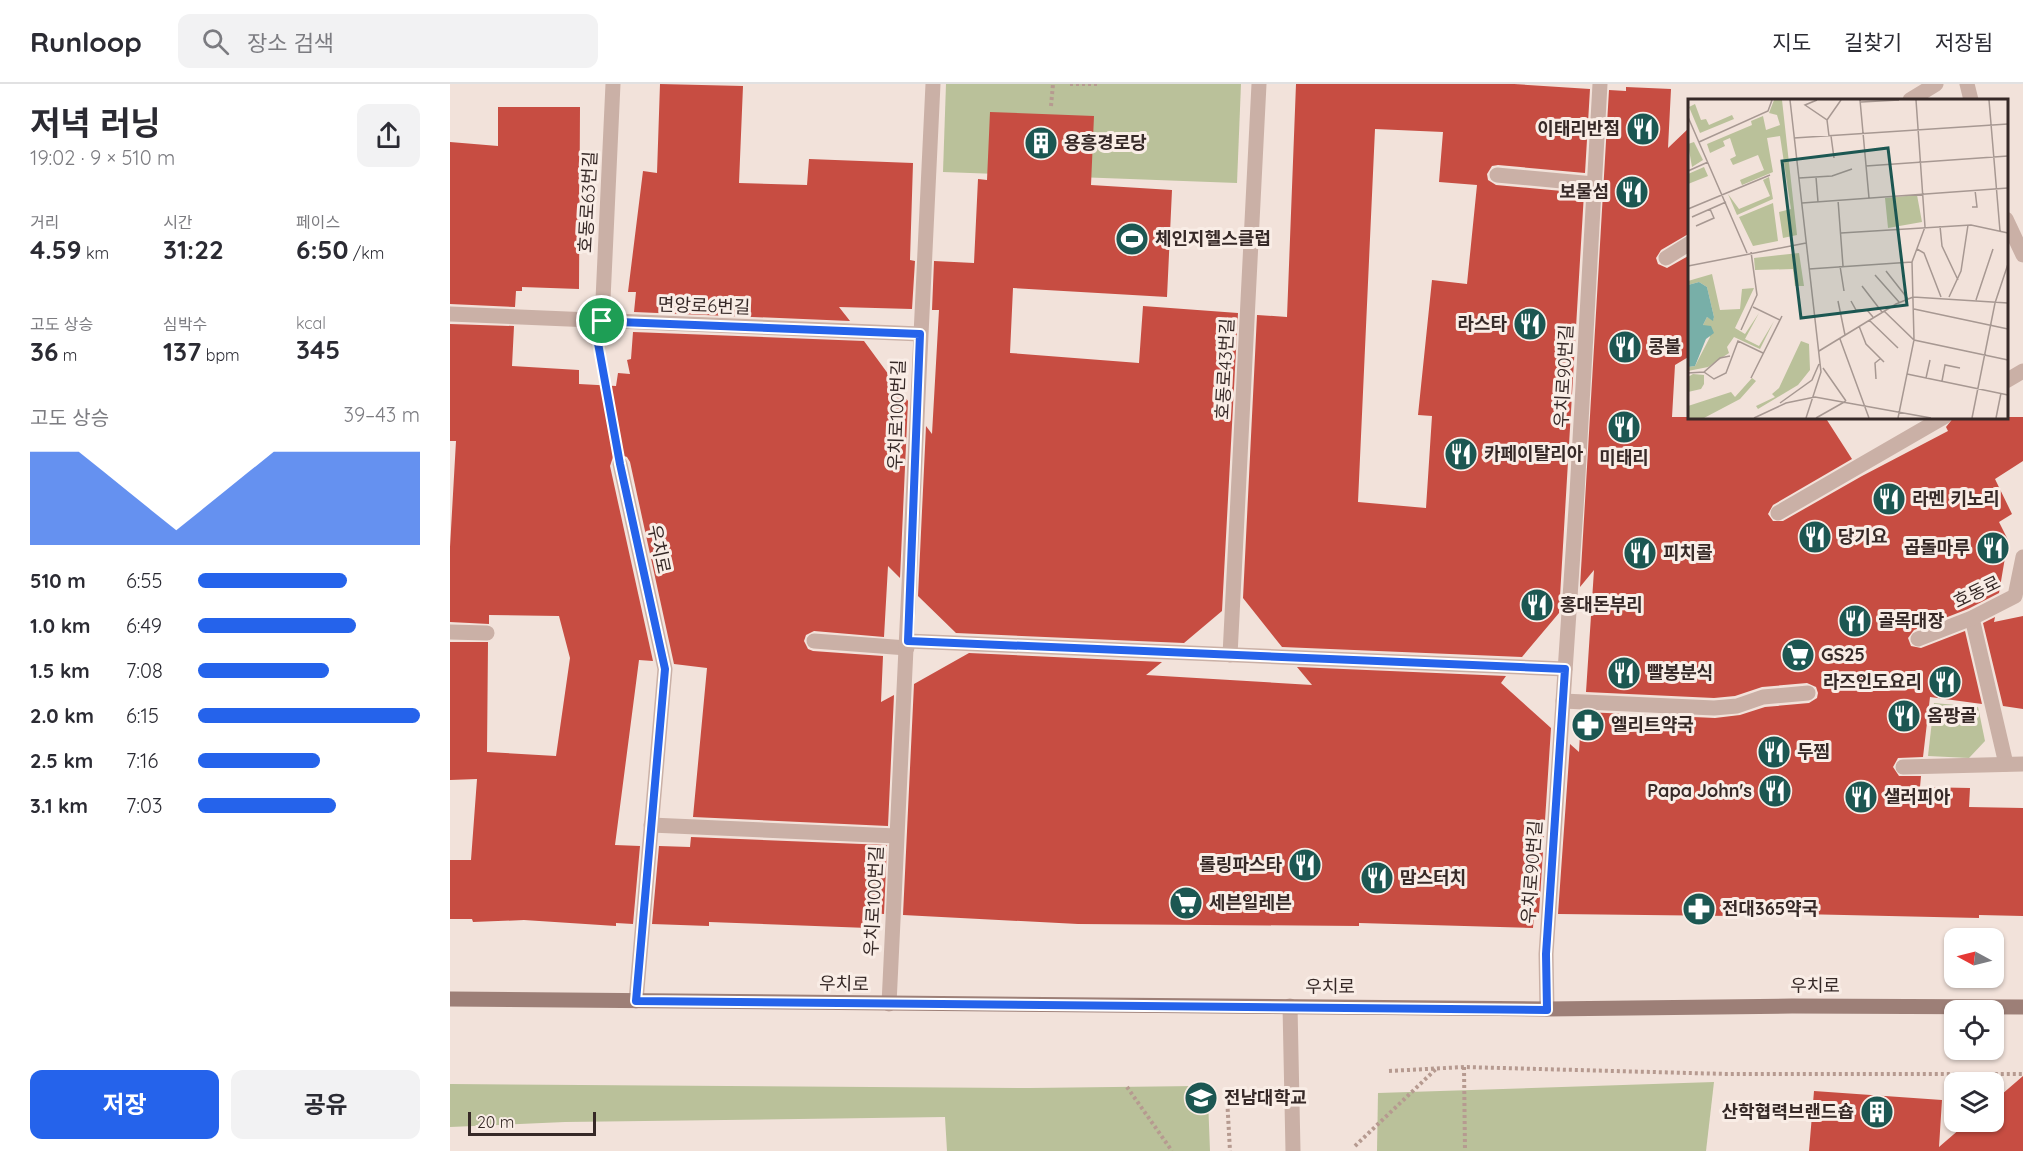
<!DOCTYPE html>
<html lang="ko">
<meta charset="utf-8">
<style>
body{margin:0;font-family:Quicksand,"Noto Sans KR",sans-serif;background:#f2f2f3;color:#2b2b33;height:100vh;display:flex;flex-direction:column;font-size:22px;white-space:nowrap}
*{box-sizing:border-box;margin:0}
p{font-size:20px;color:#7c7c81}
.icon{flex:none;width:33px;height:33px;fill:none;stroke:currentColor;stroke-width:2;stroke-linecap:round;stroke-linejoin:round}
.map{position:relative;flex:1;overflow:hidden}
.panel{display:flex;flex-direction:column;background:#fff;width:450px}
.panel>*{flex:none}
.needle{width:39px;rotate:277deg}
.fabs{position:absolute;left:1494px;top:844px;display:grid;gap:12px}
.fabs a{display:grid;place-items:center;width:60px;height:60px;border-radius:12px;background:#fff;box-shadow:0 2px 4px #0004;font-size:30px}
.scale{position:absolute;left:18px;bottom:15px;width:128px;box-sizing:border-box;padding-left:6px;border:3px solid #362927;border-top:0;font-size:16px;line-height:21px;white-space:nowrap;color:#362927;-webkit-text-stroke:4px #f9ede6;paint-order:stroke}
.pin{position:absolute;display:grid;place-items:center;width:51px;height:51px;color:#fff;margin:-26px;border:3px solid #fff;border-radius:50%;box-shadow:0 2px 6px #0007}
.round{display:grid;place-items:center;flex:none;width:63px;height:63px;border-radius:12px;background:#f2f2f3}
.summary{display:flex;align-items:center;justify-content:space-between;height:102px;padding:0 30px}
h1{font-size:33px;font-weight:700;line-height:45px}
.figures{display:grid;grid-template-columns:repeat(3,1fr);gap:9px;height:102px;padding:6px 30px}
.figures div{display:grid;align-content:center}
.figures b{font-size:26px;font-weight:700}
.figures small{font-size:16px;font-weight:400}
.figures p{font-size:16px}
.chart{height:168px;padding:12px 30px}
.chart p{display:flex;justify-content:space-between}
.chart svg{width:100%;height:108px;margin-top:6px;fill:#2563eb;opacity:.7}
.button{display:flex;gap:12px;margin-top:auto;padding:12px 30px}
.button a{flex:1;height:69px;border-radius:12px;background:#2563eb;color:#fff;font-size:24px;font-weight:700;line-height:69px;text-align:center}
.button a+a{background:#f2f2f3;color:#2b2b33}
ul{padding:0 30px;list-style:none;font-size:20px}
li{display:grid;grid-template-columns:96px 72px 1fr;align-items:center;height:45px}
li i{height:15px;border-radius:8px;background:#2563eb}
header{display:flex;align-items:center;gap:36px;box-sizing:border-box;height:84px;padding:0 30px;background:#fff;border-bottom:2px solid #e1e1e2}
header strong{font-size:28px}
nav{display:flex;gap:33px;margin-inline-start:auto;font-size:21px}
.search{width:420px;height:54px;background:#f2f2f3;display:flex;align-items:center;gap:15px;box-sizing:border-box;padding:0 21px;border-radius:12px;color:#7c7c81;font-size:22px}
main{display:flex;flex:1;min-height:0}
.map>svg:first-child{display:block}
.green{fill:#bac19a}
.building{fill:#c74d42;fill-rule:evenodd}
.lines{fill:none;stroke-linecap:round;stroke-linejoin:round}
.path{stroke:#b69a90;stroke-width:4;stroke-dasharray:3 3;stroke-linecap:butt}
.service{stroke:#cab0a6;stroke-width:15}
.minor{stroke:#cab0a6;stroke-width:15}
.secondary{stroke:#9d7f77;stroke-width:15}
.route-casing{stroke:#fff;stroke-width:12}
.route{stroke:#2563eb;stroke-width:8}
.labels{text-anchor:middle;stroke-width:6;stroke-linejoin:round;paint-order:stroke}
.poi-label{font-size:18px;font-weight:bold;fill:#362927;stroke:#f9ede6;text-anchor:start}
.street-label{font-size:18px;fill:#362927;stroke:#f9ede6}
.inset-road{fill:none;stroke:#a79892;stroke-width:1.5}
.view{fill:#1c5752;fill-opacity:0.15;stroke:#1c5752;stroke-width:3}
.inset-edge{fill:none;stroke:#362927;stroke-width:3}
</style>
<header>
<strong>Runloop</strong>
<div class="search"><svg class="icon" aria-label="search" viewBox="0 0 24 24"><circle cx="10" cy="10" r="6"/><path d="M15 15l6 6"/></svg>장소 검색</div>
<nav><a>지도</a><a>길찾기</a><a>저장됨</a></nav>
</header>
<main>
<section class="panel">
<div class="summary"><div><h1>저녁 러닝</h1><p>19:02 · 9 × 510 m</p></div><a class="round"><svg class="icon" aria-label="share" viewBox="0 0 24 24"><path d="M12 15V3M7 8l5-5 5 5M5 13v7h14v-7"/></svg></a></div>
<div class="figures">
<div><p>거리</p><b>4.59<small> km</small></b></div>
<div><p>시간</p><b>31:22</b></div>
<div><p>페이스</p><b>6:50<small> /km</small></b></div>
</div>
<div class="figures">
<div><p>고도 상승</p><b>36<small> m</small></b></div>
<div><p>심박수</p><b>137<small> bpm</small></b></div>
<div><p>kcal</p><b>345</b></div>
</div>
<div class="chart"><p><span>고도 상승</span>39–43 m</p>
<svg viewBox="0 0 160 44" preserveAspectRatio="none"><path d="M0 44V6L10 6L20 6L30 14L40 22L50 30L60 38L70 30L80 22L90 14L100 6L110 6L120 6L130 6L140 6L150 6L160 6V44z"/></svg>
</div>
<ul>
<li><b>510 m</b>6:55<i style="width:67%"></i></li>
<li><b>1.0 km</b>6:49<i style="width:71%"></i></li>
<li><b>1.5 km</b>7:08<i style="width:59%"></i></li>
<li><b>2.0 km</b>6:15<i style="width:100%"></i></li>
<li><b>2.5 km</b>7:16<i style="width:55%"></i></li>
<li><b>3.1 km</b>7:03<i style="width:62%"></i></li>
</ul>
<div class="button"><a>저장</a><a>공유</a></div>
</section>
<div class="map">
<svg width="1573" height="1067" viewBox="0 0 1573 1067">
<rect width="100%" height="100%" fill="#f2e2da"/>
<g class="green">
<polygon points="496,0 791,0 787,99 493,88"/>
<polygon points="1484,619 1528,623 1535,657 1519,674 1478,672"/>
<polygon points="1264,998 1256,1067 927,1067 928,1009"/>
<polygon points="0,1000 580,1004 747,1002 758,1015 760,1067 497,1067 495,1033 115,1038 0,1043"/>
</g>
<g class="building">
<polygon points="210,0 293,2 289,99 357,101 359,75 463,79 460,176 465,177 462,225 389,223 400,237 184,228 186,208 178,208 193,87 207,89"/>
<path d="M846,0H1064L1140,5L1135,89L1048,81L1042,82L1037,90L1038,96L1046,101L1134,109L1109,529L1072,573L832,563L793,514L807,231L837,233ZM925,45L993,48L989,98L1027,101L1017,200L982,196L968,331L982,332L976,424L908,418Z"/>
<polygon points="1176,3 1221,5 1218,64 1240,43 1240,149 1211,166 1206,174 1208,180 1217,184 1240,171 1240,272 1225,281 1222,333 1375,333 1402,375 1323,421 1318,430 1323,437 1333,437 1412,392 1498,347 1496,343 1504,333 1573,333 1573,377 1545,395 1562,430 1549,438 1558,456 1549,509 1518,525 1464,546 1458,554 1461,562 1471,564 1515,547 1532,620 1480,613 1473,673 1448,674 1443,683 1449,692 1471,692 1470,703 1520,704 1519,723 1573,724 1573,832 1529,831 1529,834 1349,830 1341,824 1294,823 1282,832 1108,830 1120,660 1129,668 1131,632 1135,632 1135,628 1265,634 1290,631 1315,623 1359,619 1367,614 1368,609 1366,603 1357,599 1312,603 1285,612 1264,614 1136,608 1144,486 1130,503 1159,6 1176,7"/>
<polygon points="48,23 130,23 129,205 72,203 72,207 66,207 65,223 0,220 0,58 48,62"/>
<polygon points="540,28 644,32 641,101 722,106 717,213 563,204 560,269 689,279 693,222 788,229 772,527 734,559 506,549 468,512 476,342 482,350 489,226 482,226 484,177 524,179 528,95 537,96"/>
<polygon points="0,240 64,242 62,282 129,286 129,300 166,302 168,289 180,290 177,276 181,275 183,248 414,257 458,317 450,494 438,482 434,553 364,547 356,551 354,557 358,565 363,567 433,572 431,618 444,611 438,742 243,733 257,584 224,580 180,378 177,373 168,370 163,373 160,382 203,577 189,576 165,761 190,762 183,840 166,839 166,842 74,836 23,838 22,835 0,835 0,776 21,776 27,695 0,696 0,558 38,558 37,668 106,672 120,574 109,532 39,531 39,540 0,538 0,463 6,357 0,357"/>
<polygon points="1573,532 1573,625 1553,622 1533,539 1545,533 1544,538"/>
<polygon points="519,569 712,578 696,591 862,601 847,583 1056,592 1051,599 1101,644 1089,829 1084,829 1083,844 909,839 909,842 628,840 453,831 464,600"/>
<polygon points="241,753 437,761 434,830 419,829 418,844 259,838 259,842 202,840 209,762 240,763"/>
<polygon points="1573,992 1573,1067 1359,1067 1364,1007 1492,1016 1489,1063 1518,1038 1544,1038 1544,1017"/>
</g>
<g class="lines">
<g class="path">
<polyline points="620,0 649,0"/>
<polyline points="601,22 603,0"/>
<polyline points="149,265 165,352"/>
<polyline points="1014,983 1015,1067"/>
<polyline points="939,987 1014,983 1277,990 1573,990"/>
<polyline points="677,1003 722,1067"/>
<polyline points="777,1013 780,1067"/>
<polyline points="905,1062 987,984"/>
</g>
<g class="service">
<polyline points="1460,16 1486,0"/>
<polyline points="1047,91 1144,100"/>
<polyline points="1216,174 1240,159"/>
<polyline points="0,230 470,250"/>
<polyline points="152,237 163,0"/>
<polyline points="1556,297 1573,287"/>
<polyline points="170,380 215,585 186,917"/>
<polyline points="1328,429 1494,333"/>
<polyline points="1522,534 1556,680"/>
<polyline points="0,548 37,549"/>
<polyline points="1468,555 1522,534 1565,512 1573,473"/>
<polyline points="364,557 457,564"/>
<polyline points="458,557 1115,585"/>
<polyline points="780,571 809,0"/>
<polyline points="1113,617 1264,624 1287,622 1313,613 1358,609"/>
<polyline points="1453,683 1573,680"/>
<polyline points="201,741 446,752"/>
<polyline points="439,920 483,0"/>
<polyline points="840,922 843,1067"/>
<polyline points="1097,925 1096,870 1127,409 1150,0"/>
</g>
<g class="minor">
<polyline points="1517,0 1521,16"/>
<polyline points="1556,135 1573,171"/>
</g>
<polyline class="secondary" points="0,915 1097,925 1342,922 1573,923"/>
</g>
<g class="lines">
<defs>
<polygon id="route" points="144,237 470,250 458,557 1115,585 1096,870 1097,926 186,917 215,585 170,380"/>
</defs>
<use href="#route" class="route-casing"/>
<use href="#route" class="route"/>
</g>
<defs>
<symbol id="restaurant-disc" viewBox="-11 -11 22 22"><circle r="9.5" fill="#1c5752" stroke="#f9ede6"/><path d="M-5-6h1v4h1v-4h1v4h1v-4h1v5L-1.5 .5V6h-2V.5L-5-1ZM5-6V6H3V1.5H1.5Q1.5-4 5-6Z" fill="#fff"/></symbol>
<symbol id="building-disc" viewBox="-11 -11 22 22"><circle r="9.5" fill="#1c5752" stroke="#f9ede6"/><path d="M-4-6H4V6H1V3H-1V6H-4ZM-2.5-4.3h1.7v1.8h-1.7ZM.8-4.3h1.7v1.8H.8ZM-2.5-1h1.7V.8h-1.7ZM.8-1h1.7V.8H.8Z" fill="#fff"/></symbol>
<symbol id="stadium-disc" viewBox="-11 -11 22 22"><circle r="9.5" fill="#1c5752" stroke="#f9ede6"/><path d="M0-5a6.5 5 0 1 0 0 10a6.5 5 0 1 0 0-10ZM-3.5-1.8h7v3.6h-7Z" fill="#fff"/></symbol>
<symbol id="supermarket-disc" viewBox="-11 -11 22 22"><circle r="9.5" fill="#1c5752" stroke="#f9ede6"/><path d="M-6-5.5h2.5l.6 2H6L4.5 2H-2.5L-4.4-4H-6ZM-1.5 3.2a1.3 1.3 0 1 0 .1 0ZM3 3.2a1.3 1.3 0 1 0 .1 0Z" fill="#fff"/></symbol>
<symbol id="pharmacy-disc" viewBox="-11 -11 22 22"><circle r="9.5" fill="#1c5752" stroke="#f9ede6"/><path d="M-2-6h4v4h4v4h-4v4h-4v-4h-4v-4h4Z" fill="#fff"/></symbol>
<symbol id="university-disc" viewBox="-11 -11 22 22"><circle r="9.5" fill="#1c5752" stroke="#f9ede6"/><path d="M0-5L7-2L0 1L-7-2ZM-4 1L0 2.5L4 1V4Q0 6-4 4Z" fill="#fff"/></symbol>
</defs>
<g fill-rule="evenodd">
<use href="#restaurant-disc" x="1174" y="26" width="38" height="38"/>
<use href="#building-disc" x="572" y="40" width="38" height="38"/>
<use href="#restaurant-disc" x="1163" y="89" width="38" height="38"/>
<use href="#stadium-disc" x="663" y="136" width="38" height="38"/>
<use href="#restaurant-disc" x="1061" y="221" width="38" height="38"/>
<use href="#restaurant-disc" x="1156" y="244" width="38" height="38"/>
<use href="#restaurant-disc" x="1155" y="324" width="38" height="38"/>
<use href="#restaurant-disc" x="992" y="351" width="38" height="38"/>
<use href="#restaurant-disc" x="1420" y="396" width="38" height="38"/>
<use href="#restaurant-disc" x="1346" y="434" width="38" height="38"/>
<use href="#restaurant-disc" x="1524" y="445" width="38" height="38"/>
<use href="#restaurant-disc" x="1171" y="450" width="38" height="38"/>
<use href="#restaurant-disc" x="1068" y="502" width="38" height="38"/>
<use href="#restaurant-disc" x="1386" y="518" width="38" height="38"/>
<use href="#supermarket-disc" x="1329" y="552" width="38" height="38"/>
<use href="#restaurant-disc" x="1155" y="570" width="38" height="38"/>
<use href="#restaurant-disc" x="1476" y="579" width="38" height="38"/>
<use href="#restaurant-disc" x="1435" y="613" width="38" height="38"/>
<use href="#pharmacy-disc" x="1119" y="622" width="38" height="38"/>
<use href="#restaurant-disc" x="1305" y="649" width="38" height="38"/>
<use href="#restaurant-disc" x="1306" y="688" width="38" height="38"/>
<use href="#restaurant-disc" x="1392" y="694" width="38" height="38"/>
<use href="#restaurant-disc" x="836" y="762" width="38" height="38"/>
<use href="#restaurant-disc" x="908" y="775" width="38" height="38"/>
<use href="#supermarket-disc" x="717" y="800" width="38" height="38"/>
<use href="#pharmacy-disc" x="1230" y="806" width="38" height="38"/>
<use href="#university-disc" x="732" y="995" width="38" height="38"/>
<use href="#building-disc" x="1408" y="1009" width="38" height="38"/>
</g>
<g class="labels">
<g class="poi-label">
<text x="1170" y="51" text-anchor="end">이태리반점</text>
<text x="614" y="65">용흥경로당</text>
<text x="1159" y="114" text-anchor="end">보물섬</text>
<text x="705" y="161">체인지헬스클럽</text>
<text x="1057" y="246" text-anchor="end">라스타</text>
<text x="1198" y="269">콩불</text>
<text x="1034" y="376">카페이탈리아</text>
<text x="1174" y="380" text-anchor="middle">미태리</text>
<text x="1462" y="421">라멘 키노리</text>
<text x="1388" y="459">당기요</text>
<text x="1520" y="470" text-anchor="end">곱돌마루</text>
<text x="1213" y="475">피치콜</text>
<text x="1110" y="527">홍대돈부리</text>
<text x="1428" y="543">골목대장</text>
<text x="1371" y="577">GS25</text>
<text x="1197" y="595">빨봉분식</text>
<text x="1472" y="604" text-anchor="end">라즈인도요리</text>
<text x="1477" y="638">옴팡골</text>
<text x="1161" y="647">엘리트약국</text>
<text x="1347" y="674">두찜</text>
<text x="1302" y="713" text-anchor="end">Papa John's</text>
<text x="1434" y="719">샐러피아</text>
<text x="832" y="787" text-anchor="end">롤링파스타</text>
<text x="950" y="800">맘스터치</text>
<text x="759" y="825">세븐일레븐</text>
<text x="1272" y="831">전대365약국</text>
<text x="774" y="1020">전남대학교</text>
<text x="1404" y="1034" text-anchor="end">산학협력브랜드숍</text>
</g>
<g class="street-label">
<text transform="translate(138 118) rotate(-87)" y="6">호동로63번길</text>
<text transform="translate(254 222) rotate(2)" y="6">면앙로6번길</text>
<text transform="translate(775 285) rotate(-87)" y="6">호동로43번길</text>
<text transform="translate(1114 292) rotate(-87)" y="6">우치로90번길</text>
<text transform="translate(447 331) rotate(-88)" y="6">우치로100번길</text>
<text transform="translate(209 465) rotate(78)" y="6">우치로</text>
<text transform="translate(1527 508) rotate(-26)" y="6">호동로</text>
<text transform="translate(1082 788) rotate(-86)" y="6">우치로90번길</text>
<text transform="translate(424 817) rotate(-87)" y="6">우치로100번길</text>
<text transform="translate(394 900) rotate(1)" y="6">우치로</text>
<text x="1365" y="908">우치로</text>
<text x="880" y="909">우치로</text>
</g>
</g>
<g transform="translate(1238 15)">
<rect width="320" height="320" fill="#f2e2da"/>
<path d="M86,1H94L109,136L95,139L91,113L103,110L92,37L79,39L85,73L54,86L52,81L76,71L70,56L45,66L42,60L48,57L42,39L35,42L37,47L22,54L19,45L64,26L63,22L75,17L78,31L92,26L89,16L81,14ZM7,5L13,21L18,20L21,26L44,16L46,20L12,34L1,8ZM6,43L15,61L4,68L0,45ZM16,68L20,77L0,85V75ZM81,78L85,100L49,116L40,95L51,110L82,97L75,81ZM229,96L234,123L200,129L197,99ZM85,104L90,142L65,147L51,118ZM111,154L116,187H107L105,170L67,171L66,159ZM24,175L32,211L52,210L54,190L66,189L47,229L57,235L71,214L57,240L71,247L86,222L72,250L46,238L39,248L41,254L20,268L0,272V268L7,267L22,238L15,226L19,218L25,221L26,218L19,188L11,183L0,186V182ZM113,242L121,245L122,271L110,286L70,310L68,307L87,298L84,295L91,289ZM5,275L16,276V285L13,290L0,293V278ZM64,279L68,282L52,300L16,319H0V307L43,293L47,298Z" fill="#bac19a"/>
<path d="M11,183L19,188L26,218L25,222L19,218L15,226L23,227L26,234L18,240L7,267L0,268V186Z" fill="#78afa8"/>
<path class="inset-road" d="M102,1L133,273L118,319M129,1L117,6L139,21L141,37M172,1L181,99M301,1L312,132M173,3L211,1M0,18L59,154M139,21L153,1M143,37L146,59M106,39L320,25M11,43L80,12L84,1M178,67L320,57M0,72L20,63M128,78L130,103M111,79L144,77L164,70M150,101L155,167M114,104L320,89M284,108H289L287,91M0,110L82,76M4,118L38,103M8,127L26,119L22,110M252,127L254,147L270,181M153,134L283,126L320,134M229,150L236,154L253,198M0,167L118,144M152,167L156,192M121,170L224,163M198,172L220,200M187,176L211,203M174,187L194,213M261,198L273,172L280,126M288,201L305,150M150,202L157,236M163,202L168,211H179L185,218M65,208L92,221M226,210L320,230M196,212L226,241L320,261M181,221L210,249M171,227L178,245L196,263M53,231L69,196L63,153M152,240L181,319M131,252L208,205L225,198L320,204M135,269L158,302M16,273L26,280L38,274L50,242L75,254M0,274L16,273L32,259L42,257M219,275L320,296M63,279L94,217M238,279L242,261M188,280L187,264L192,260M254,282L257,266L272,269M92,304L124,281L131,265M66,319L98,304L127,298L243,319M128,319L158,302M210,319L226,241L224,163L237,128L228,1M284,319L307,204L320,165M308,319L313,294"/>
<path class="view" d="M200,49L219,206L113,219L94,62Z"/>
<rect width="320" height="320" class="inset-edge"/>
</g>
</svg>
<div class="fabs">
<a><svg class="needle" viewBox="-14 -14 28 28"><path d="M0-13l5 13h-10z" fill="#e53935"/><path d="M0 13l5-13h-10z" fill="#7c7c81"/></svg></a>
<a><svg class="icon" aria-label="locate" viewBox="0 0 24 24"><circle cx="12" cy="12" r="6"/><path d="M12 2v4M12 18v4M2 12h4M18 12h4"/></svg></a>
<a><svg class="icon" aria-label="layers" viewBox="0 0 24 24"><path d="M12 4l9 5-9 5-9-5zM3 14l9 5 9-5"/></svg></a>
</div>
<div class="scale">20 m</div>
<div class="pin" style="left:152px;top:237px;background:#1e9e55"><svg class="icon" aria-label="arrive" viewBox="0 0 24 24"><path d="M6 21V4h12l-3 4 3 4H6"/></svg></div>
</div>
</main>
